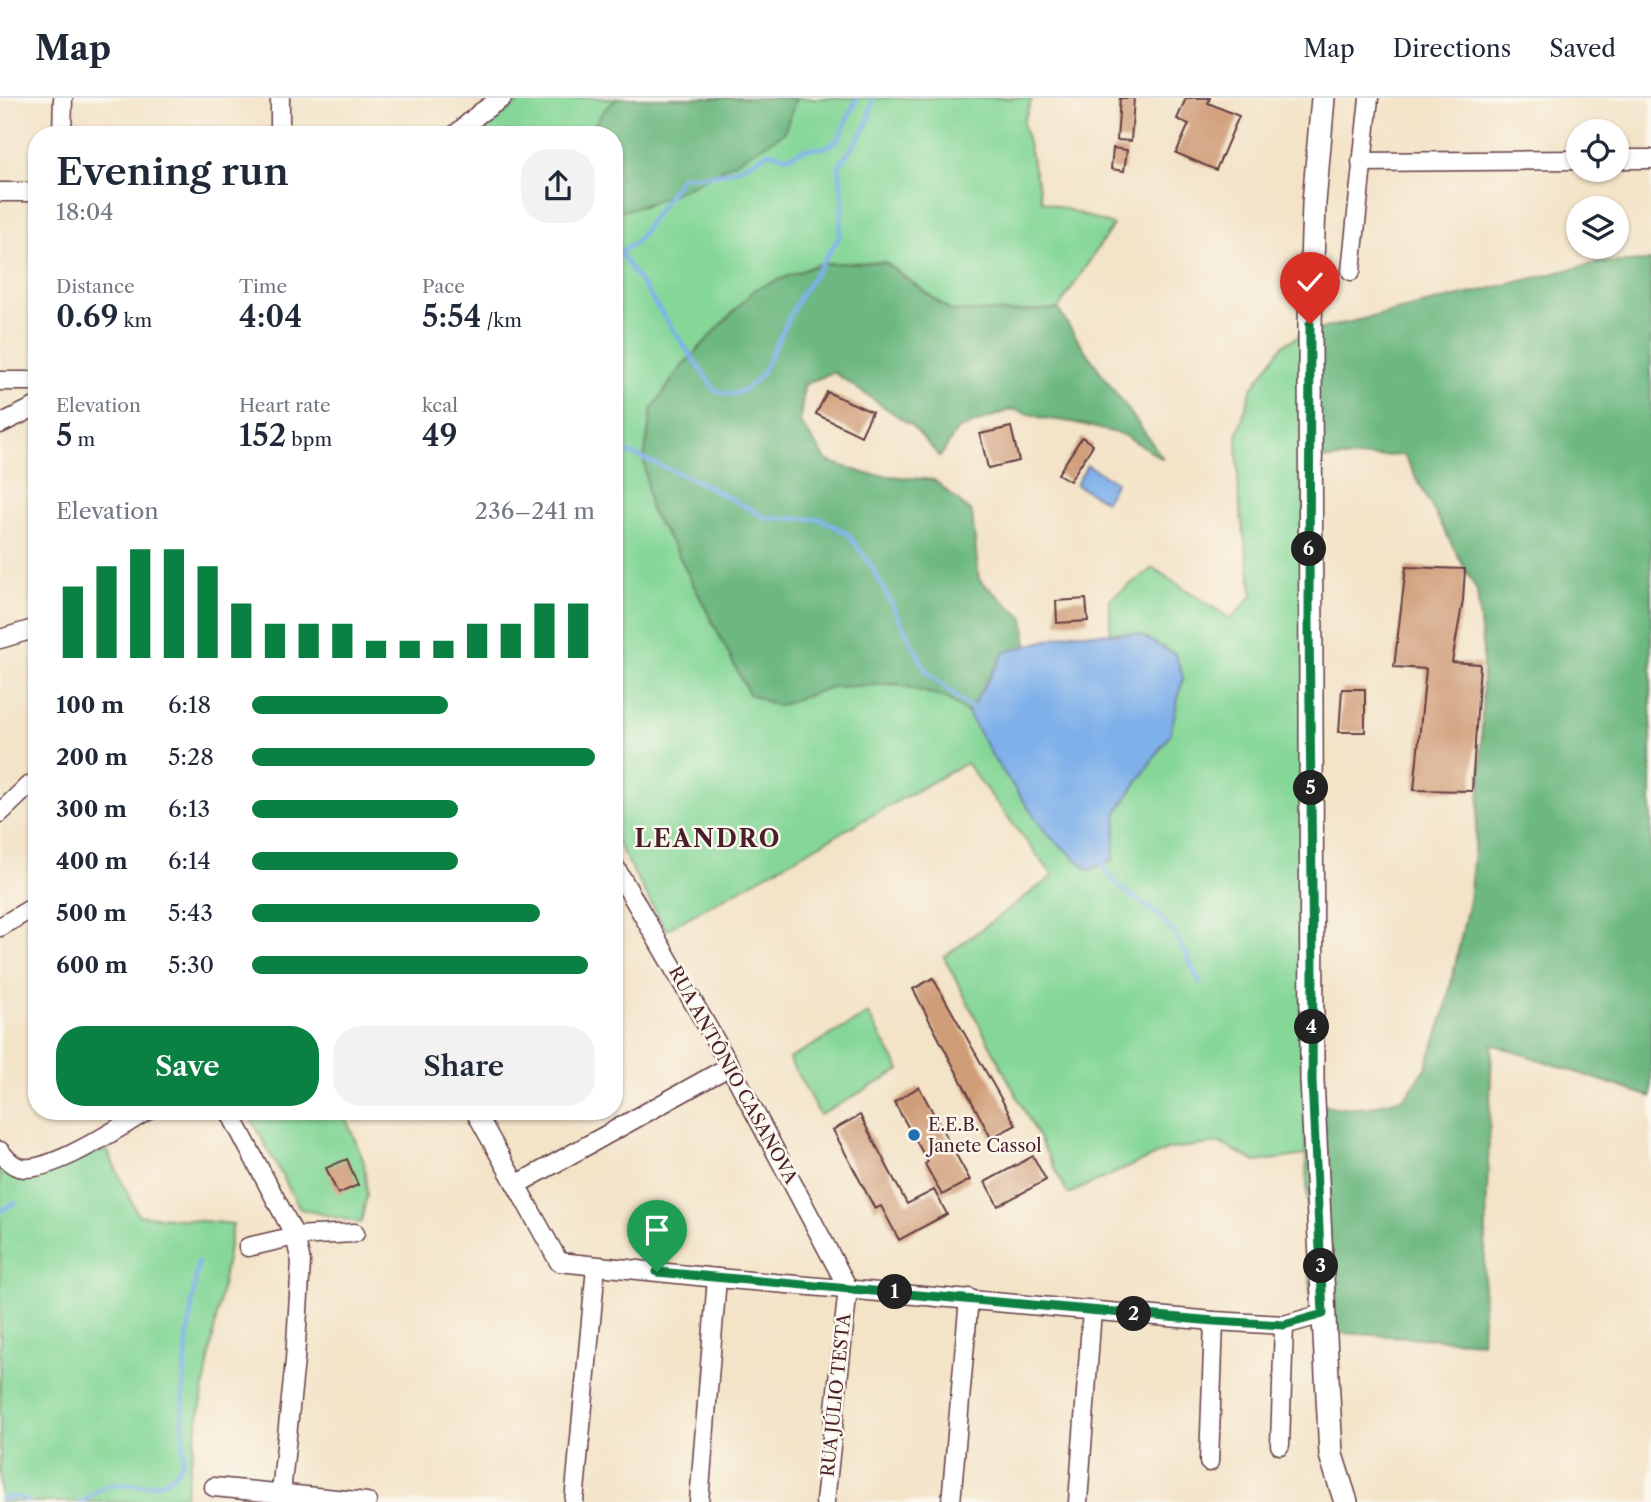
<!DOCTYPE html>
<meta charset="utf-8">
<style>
body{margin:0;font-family:"Libre Caslon Text",serif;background:#f2f2f3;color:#1f2937;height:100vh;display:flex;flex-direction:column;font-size:26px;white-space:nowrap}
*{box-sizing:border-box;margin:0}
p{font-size:23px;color:#747a83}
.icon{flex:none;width:38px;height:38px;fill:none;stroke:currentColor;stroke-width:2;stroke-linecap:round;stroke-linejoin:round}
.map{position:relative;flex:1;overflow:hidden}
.drawer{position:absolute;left:28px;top:28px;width:595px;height:994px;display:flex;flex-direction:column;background:#fff;border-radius:28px;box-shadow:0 2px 5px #0004}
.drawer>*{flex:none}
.tools{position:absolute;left:1566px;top:21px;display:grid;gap:14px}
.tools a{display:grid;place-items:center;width:63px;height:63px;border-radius:50%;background:#fff;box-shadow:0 2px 5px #0004;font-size:35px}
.pin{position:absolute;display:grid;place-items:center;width:60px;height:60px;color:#fff;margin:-72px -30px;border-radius:50% 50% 50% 0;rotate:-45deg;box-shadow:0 0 7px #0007}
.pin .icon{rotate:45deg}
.km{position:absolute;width:35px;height:35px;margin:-18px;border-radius:50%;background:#222;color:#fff;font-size:19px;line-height:35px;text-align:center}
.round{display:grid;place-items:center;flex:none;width:74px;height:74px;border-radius:28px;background:#f2f2f3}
.headline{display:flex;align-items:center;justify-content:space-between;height:119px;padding:0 28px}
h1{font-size:38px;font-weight:600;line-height:52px}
.stats{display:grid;grid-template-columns:repeat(3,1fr);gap:10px;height:119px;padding:7px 28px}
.stats div{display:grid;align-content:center}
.stats b{font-size:30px;font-weight:600}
.stats small{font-size:19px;font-weight:400}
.stats p{font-size:19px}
.chart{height:196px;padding:14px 28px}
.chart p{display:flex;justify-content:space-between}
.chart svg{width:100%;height:126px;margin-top:7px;stroke:#0b8043;stroke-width:6}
.primary-button{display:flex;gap:14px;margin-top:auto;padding:14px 28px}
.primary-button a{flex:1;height:80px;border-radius:28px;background:#0b8043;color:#fff;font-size:28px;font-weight:600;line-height:80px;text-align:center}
.primary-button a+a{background:#f2f2f3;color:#1f2937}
ul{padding:0 28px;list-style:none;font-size:23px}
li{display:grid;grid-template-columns:112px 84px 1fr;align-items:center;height:52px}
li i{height:18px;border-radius:9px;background:#0b8043}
header{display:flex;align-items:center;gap:42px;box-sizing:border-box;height:98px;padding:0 35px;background:#fff;border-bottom:2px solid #e0e1e3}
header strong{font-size:33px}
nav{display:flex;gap:38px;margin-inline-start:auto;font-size:24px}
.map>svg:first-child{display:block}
.green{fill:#85d798;stroke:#687b62;stroke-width:2}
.forest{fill:#6cb880;stroke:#5b6c56;stroke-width:2}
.water{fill:#7eb0ea;stroke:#64688a;stroke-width:2}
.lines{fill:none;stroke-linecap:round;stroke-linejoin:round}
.stream{stroke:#7eb0ea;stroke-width:4.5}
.building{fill:#d09d79}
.minor-casing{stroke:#633c42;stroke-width:21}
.major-casing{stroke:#633c42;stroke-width:26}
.minor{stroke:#fff;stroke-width:18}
.major{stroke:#fff;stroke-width:23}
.route-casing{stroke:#fff;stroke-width:14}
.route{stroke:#0b8043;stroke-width:9}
.poi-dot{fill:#1f6fb2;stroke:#fbf7ec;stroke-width:2.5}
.labels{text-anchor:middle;stroke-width:5;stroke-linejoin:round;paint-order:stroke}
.street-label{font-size:18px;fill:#4a1f2b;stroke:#fbf7ec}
.poi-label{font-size:18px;fill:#4a1f2b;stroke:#fbf7ec;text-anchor:start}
.district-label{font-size:24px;font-weight:bold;letter-spacing:2px;fill:#4a1f2b;stroke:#fbf7ec}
</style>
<header>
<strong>Map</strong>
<nav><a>Map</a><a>Directions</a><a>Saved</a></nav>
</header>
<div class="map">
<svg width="1651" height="1404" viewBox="0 0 1651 1404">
<rect width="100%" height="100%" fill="#fbf7ec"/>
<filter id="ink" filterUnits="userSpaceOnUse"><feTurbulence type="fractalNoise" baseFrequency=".0143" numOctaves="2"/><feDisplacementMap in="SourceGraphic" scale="14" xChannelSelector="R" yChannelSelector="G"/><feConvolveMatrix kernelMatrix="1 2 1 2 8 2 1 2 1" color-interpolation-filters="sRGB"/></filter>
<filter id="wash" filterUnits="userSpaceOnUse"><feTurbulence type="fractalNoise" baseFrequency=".00686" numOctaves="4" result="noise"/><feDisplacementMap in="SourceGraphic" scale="28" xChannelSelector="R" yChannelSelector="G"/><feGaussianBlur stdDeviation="1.57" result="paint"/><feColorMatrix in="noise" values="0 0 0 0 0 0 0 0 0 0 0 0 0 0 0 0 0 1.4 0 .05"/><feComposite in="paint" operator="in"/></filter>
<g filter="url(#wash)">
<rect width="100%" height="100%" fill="#f3e3c7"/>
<g class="green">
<polygon points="524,0 618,0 604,12 587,37 477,37"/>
<polygon points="796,0 1032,0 1023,25 1042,103 1113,127 1058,211 1012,214 951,213 885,164 819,166 755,191 650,412 676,452 749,596 778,608 831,589 897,586 946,600 968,615 994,661 1047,736 1113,762 1117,714 1170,636 1138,536 1110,535 1110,501 1153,470 1231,521 1253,497 1239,404 1237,338 1252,290 1283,247 1304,235 1306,1057 1256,1064 1220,1045 1169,1051 1068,1096 944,859 1053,778 966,665 666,832 614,739 614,115 647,107 784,35"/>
<polygon points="868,916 900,972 820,1017 789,961"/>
<polygon points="247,1013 343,1013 364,1064 367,1096 361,1125 300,1111"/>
<polygon points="107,1052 138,1117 233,1126 185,1397 153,1404 0,1404 0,1057 25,1074"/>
</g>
<g class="forest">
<path d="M618,0H796L784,35C728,69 679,100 614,115V37H587L604,12Z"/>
<polygon points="1651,163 1651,999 1492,946 1482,1244 1312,1233 1304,998 1329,1009 1367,1010 1405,999 1426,970 1445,913 1469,803 1481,684 1483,554 1477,493 1404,357 1303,362 1304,235 1597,165"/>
<path d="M884,164L951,213L1012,214L1058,211C1090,264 1129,310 1163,361L1124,337L1072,324L1043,320L1012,311L957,332L940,359L912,328L833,274L804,287L800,324L827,363L867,376L934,382L972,415L979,482L1024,520L1027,548L1005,554L968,615L946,600L897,586L831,589L778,608L749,596L676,452L650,412L644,361L652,311L681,269L755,191L819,166Z"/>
</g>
<g class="water">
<polygon points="1087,367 1116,384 1105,403 1076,387"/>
<polygon points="1072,535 1138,536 1175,556 1183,579 1170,636 1117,714 1113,762 1089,772 1047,736 994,661 968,615 1005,554"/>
</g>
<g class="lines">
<g class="stream">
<path d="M620,155L714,291C735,302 745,293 761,277L800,198L839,140L843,103L839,68L867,27L873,0"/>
<path d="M614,157L636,144L682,78C719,79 737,74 769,54L788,59L805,51L824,50L838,42L857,0"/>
<polyline points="614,354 630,355 697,383 767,420 821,421 848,436 871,467 927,574 963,605 977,613"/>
<path d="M1102,763C1112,793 1144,801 1164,823C1180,840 1190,865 1200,885"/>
<polyline points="0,1113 15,1105"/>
<polyline points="0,1400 16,1399 28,1404"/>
<path d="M79,1404C89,1402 94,1394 102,1390C125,1380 152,1397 174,1376C188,1363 183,1347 183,1330C182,1275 190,1219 198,1164"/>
</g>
</g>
<g id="blocks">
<g class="building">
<polygon points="1120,0 1134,0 1131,43 1117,42"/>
<polygon points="1186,0 1210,0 1208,5 1239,18 1216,72 1176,55 1189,26 1177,21"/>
<polygon points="1113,50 1127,52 1124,73 1111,71"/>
<polygon points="827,294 872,314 861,338 816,316"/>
<polygon points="1011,329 1019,363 988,370 980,336"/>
<polygon points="1082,339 1093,347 1070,383 1058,376"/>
<polygon points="1406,469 1465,471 1463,502 1452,564 1480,566 1472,693 1414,692 1426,571 1394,569"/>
<polygon points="1086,501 1088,523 1057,525 1056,503"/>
<polygon points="1342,591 1365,591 1365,634 1339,634"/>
<polygon points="933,880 1016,1027 991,1040 913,891"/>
<polygon points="919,989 970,1082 942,1097 925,1066 928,1064 894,1004"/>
<polygon points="860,1017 907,1106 934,1092 947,1116 899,1142 881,1108 875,1111 833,1032"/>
<polygon points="1033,1058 1046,1082 998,1108 985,1084"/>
<polygon points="347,1061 358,1087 338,1096 326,1070"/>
</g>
</g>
</g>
<g filter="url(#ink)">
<use href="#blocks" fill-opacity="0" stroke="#633c42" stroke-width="2"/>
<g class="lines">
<defs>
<g id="minor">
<polyline points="62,37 63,0"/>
<polyline points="280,37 280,0"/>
<polyline points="455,37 480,15 502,0"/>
<polyline points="1617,61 1651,61"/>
<polyline points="1361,64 1578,62"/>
<polyline points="0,94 37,94"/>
<polyline points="1351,173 1369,0"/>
<polyline points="0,283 37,283"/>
<polyline points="0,326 37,308"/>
<polyline points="0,541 37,530"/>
<polyline points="0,715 28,688 37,683"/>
<polyline points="614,767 730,968 848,1190"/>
<polyline points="0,829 37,807"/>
<polyline points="229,1013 295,1138 301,1164 295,1262 281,1395"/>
<polyline points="475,1013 559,1164 717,1180 1214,1223 1284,1227 1323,1216"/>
<path d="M0,1053C4,1058 9,1065 16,1068C43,1081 121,1028 147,1013"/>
<polyline points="516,1087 730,968"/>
<polyline points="248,1149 295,1138 355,1135"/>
<polyline points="1280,1347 1284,1227"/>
<polyline points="1209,1364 1214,1223"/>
<polyline points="214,1389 367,1404"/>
<polyline points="574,1404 596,1169"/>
<polyline points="699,1404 717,1180"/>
<polyline points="825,1404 848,1190"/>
<polyline points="951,1404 969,1200"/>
<polyline points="1078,1404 1092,1212"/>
</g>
<polyline id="major" points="1323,0 1314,105 1310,226 1312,982 1331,1357 1346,1404"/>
</defs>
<use href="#minor" class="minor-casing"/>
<use href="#major" class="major-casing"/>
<use href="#minor" class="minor"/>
<use href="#major" class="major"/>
</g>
</g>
<g class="lines" filter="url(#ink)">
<defs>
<polyline id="route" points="657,1174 1214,1223 1284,1227 1323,1216 1312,982 1313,875 1309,524 1310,226"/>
</defs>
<use href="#route" class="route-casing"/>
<use href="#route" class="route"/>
</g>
<circle class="poi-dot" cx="914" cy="1037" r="7"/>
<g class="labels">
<g class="street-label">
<text transform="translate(733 977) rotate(61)" y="6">RUA ANTÔNIO CASANOVA</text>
<text transform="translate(836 1297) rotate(-84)" y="6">RUA JÚLIO TESTA</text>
</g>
<g class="poi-label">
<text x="928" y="1033">E.E.B.<tspan x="928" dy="21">Janete Cassol</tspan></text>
</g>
<g class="district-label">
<text x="708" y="749">LEANDRO</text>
</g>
</g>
</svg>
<div class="tools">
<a><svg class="icon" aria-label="locate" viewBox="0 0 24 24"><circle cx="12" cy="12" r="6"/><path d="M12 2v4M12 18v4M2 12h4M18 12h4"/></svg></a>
<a><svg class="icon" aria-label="layers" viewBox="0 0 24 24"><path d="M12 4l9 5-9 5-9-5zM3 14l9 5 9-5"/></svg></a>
</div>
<div class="pin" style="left:657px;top:1174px;background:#1e9e55"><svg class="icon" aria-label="arrive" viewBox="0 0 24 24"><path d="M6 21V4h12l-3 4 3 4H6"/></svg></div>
<div class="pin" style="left:1310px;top:226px;background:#d93025"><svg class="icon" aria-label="check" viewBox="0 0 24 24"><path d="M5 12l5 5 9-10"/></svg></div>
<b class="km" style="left:895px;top:1194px">1</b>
<b class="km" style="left:1134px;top:1216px">2</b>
<b class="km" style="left:1321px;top:1168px">3</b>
<b class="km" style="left:1312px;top:929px">4</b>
<b class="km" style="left:1311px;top:690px">5</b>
<b class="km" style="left:1309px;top:451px">6</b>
<section class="drawer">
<div class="headline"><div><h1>Evening run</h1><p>18:04</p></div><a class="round"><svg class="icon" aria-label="share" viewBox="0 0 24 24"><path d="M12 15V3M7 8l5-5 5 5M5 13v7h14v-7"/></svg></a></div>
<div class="stats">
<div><p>Distance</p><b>0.69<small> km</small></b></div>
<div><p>Time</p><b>4:04</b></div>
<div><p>Pace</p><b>5:54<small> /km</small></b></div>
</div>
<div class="stats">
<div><p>Elevation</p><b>5<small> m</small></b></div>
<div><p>Heart rate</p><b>152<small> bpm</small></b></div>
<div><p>kcal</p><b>49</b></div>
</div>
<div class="chart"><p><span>Elevation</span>236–241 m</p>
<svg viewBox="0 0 160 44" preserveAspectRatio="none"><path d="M5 44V19M15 44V12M25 44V6M35 44V6M45 44V12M55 44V25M65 44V32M75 44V32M85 44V32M95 44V38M105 44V38M115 44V38M125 44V32M135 44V32M145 44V25M155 44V25"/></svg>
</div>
<ul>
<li><b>100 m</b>6:18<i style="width:57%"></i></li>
<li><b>200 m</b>5:28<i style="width:100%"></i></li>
<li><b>300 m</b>6:13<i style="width:60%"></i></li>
<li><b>400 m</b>6:14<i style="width:60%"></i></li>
<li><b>500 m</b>5:43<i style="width:84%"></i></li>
<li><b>600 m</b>5:30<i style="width:98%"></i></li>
</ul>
<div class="primary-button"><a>Save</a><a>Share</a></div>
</section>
</div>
